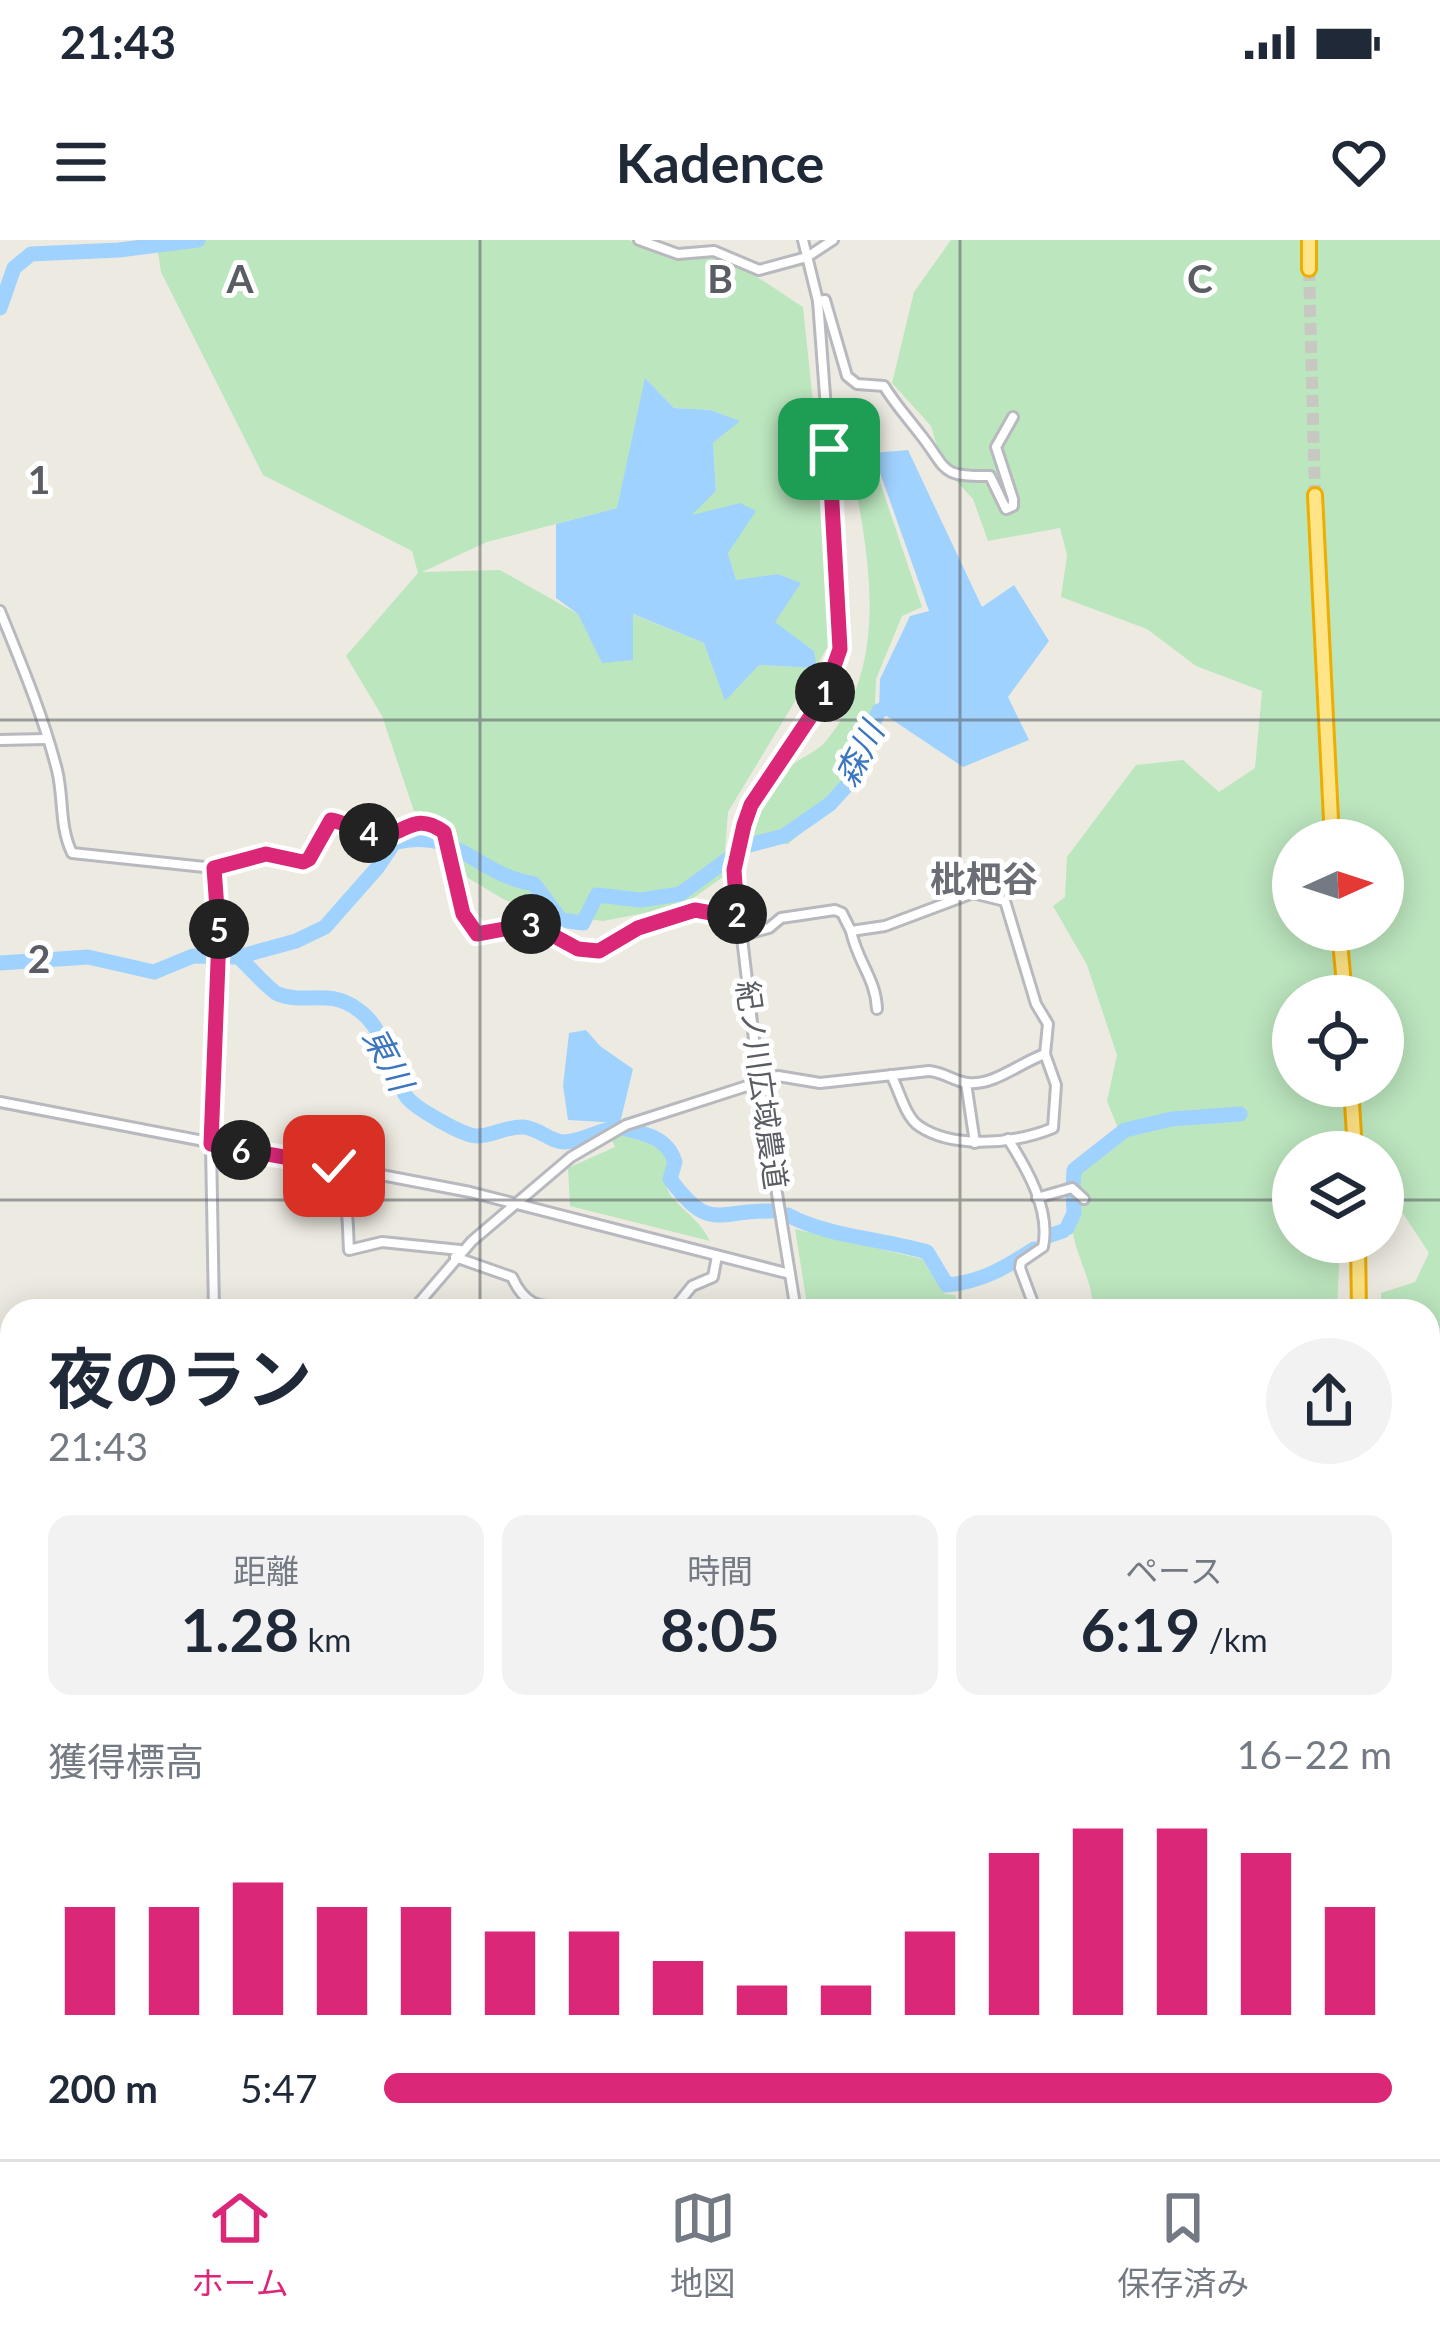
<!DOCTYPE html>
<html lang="ja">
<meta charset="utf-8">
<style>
body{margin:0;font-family:Lato,"Noto Sans JP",sans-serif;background:#f2f2f3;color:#1f2937;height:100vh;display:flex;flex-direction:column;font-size:45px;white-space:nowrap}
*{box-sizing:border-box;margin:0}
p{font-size:39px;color:#747a83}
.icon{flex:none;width:66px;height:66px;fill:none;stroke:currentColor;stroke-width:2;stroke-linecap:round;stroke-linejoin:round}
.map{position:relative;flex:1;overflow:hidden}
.panel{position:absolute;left:0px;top:1059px;width:1440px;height:861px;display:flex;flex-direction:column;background:#fff;border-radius:36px 36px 0 0;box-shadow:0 6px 30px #0003}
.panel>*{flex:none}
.needle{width:78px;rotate:87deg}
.fabs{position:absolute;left:1272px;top:579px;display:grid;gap:24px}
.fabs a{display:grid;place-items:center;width:132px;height:132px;border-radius:50%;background:#fff;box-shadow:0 6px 30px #0003;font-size:60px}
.pin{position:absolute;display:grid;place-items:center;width:102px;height:102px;color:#fff;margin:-51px;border-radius:24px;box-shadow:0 6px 18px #0006}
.km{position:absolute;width:60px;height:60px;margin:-30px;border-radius:50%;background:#222;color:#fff;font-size:33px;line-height:60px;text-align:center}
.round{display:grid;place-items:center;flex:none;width:126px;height:126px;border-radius:63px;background:#f2f2f3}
.summary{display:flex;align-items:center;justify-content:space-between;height:204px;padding:0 48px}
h1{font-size:66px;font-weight:700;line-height:90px}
.metrics{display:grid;grid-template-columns:repeat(3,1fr);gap:18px;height:204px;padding:12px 48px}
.metrics div{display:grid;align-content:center;border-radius:24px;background:#f2f2f3;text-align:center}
.metrics b{font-size:60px;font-weight:700}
.metrics small{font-size:33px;font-weight:400}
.metrics p{font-size:33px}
.chart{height:336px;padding:24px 48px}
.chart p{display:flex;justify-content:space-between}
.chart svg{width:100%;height:216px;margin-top:12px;stroke:#db2777;stroke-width:6}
ul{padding:0 48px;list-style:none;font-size:39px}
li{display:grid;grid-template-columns:192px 144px 1fr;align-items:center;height:90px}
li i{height:30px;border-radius:15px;background:#db2777}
.status{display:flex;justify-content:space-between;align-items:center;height:84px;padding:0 60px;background:#fff;direction:ltr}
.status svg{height:33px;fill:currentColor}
header{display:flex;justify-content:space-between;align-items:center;height:156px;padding:0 48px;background:#fff;font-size:54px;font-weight:700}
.dock{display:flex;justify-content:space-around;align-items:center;height:168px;border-top:3px solid #e0e1e3;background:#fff;font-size:33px;color:#747a83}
.dock a{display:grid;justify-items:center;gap:6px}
.dock .selected{color:#db2777}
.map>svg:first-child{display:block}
.green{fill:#bce6be;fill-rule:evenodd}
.water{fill:#a0d2ff}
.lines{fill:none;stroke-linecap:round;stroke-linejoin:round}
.river{stroke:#a0d2ff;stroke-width:15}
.highway-tunnel{stroke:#c8c8c2;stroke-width:12;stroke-dasharray:12 6;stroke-linecap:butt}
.minor-casing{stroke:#b7b9bf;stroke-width:14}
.highway-casing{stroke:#efad00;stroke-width:18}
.minor{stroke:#fff;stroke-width:8}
.highway{stroke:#ffe587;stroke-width:12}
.route-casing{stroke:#fff;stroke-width:24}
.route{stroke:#db2777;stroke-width:15}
.grid{fill:none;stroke:#5a5d63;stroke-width:3;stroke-opacity:0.55}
.labels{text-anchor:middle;stroke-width:10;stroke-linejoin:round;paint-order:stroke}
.street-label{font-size:30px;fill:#5a5d63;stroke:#fff}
.water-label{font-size:33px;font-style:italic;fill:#3c76be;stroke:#fff}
.quarter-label{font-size:36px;font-weight:bold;fill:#6b6f75;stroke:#fff}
.grid-label{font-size:39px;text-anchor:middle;font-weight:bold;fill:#5a5d63;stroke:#fff;stroke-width:10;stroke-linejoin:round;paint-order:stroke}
</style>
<div class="status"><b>21:43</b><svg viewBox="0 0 49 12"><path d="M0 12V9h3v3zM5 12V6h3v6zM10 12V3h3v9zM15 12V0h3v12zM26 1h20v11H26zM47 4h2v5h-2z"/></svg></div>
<header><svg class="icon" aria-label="menu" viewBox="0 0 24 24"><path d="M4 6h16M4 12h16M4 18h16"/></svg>Kadence<svg class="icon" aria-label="heart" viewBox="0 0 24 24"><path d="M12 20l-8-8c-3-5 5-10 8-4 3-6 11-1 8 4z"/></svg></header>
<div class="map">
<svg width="1440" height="1919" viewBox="0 0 1440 1919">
<rect width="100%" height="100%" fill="#edebe1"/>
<g class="green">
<path d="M156,0H629C653,14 676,9 702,13C738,20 773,48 803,67L834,363L829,405L728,572L723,637L682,666L603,681L539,673L503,659L460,633L446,578L414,571L382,476L346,416L418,333L412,311L263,235L161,32ZM646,139L674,168L710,170L739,181L713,203L716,251L689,276L755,270L728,313L736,341L778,334L800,343L774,382L814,411L816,428L759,425L632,374H578L500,330L422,332L487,302L617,268Z"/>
<path d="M951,0H1440V1708H1428V1071H1381V1053L1415,1042L1429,1013L1383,943V912H1293V1002H1340L1337,1071H1093C1094,1044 1078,1021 1073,994C1068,970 1076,940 1082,916L1119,891L1107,861L1117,815L1087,725L1053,666L1065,657L1067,617L1136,525L1183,520L1219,552L1255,528L1262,451L1196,426L1147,389L1061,357L1067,315L1060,288L988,301L973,259L943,227L931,186L892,143L914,52ZM1293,600H1383V690H1293ZM1293,756H1383V846H1293Z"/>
<path d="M846,195H864L922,367L902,376L876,439L873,519L828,571L788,604L747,601C757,577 768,545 788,528C799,518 816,513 826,501C898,414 863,294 846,195Z"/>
<path d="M621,894C702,910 649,926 672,957C686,974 699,979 710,1001L570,966L568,928L615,907L612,900Z"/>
<polygon points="795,989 922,1019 945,1054 955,1055 961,1071 928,1071 925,1060 896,1071 808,1071"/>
</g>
<g class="water">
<polygon points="645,138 674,168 710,170 740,181 713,203 716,251 692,275 740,263 756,271 728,313 736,340 778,334 801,343 775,382 814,411 817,428 759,425 725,461 704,403 633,374 633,420 602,423 578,374 556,358 556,284 617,268"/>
<polygon points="908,210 982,367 1014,345 1049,401 1008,457 1029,500 963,527 879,471 880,439 910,376 929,371 873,213"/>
<polygon points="586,790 600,806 633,829 620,883 568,880 563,846 569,793"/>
<polygon points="729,1908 937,1908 948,1919 727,1919"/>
</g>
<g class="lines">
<g class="river">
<polyline points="0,68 14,28 31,14 119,10 198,0"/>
<path d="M238,717C248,725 270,751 278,754C305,765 328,748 357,769C386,788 388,827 406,856C413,867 463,896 477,896C493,896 507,886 523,887C539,888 550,902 565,902C585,901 601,888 618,888"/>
<path d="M0,723L88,717L154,732L193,716L238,717L296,701L325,687L377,628L394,603C457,586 474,634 534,644L561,680L583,683L597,655L641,660L680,654L746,606L784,596L830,564L849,543L855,521L879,471L893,465"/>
<path d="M626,889C648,894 668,899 675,922L670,939C710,993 716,970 772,971"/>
<polyline points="1073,947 1074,930 1125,890 1172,879 1240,874"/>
<path d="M788,975C826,996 883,999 927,1012L947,1045C981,1042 1005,1028 1034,1009"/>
<polyline points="1067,988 1074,973 1073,950"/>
<polyline points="1048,996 1063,991"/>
<polyline points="1428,1723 1440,1716"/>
<polyline points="511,1919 512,1908"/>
<polyline points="1163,1919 1169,1908"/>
</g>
<polyline class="highway-tunnel" points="1309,29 1315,255"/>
<defs>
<g id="minor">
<polyline points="639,0 678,14 714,11 759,30 807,17 833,0"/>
<path d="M818,61L825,60L847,136L857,144L884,146C895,164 907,177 920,194C948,229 938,237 990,236L1006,269L1013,266V259L996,207L1013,177"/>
<path d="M0,371C21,423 43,475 57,530C64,558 59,586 72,613L214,628L266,614L303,622L316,613L331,580L376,596C402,591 419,574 444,592L463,674L477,694L520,685H539L578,709L599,711L649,684L704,669L733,678L746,694L769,688L781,678L835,670L842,673L851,691L885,686L973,653L1005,661L1036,764L1048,784L1045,814L1056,845L1053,888C1017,903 954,910 919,886C905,877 899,849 891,835"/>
<polyline points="0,500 46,499"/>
<path d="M851,691C857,721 876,739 877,769"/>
<polyline points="966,843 975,903"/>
<polyline points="0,862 470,952 790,1034"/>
<path d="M1008,899C1027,929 1051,970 1043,1007L1021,1022L1020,1028L1036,1071"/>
<path d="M335,926L331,938C351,961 347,982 349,1010L382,1002L460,1010"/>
<polyline points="1037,958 1072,948 1084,959"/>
<path d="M455,1017L512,1037C531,1079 553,1061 589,1071"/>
<polyline points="214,1071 211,905 219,696 214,628"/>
<path d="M412,1071L472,1001L571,917L626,885L778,836L820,843L929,831C944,832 955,842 968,843C994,846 1021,822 1045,814"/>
<polyline points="672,1071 692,1046 713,1037 717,1016"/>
<polyline points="796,1071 759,842 734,630 751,565 823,458 840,409 840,357 818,61 803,0"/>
<polyline points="0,1147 12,1150"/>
<polyline points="0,1247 12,1243"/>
<polyline points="0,1422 12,1429"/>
<polyline points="0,1673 12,1675"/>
<polyline points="1428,1823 1440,1821"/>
<polyline points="695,1908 696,1919"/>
<polyline points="1319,1908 1319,1919"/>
<polyline points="138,1919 139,1908"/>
</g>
<g id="highway">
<polyline points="1309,0 1309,29"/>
<polyline points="1315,255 1332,600"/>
<polyline points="1339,690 1345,756"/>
<polyline points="1351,846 1355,912"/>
<polyline points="1358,1002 1359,1071"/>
<polyline points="1103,1919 1109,1908"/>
</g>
</defs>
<use href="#minor" class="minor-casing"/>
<use href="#highway" class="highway-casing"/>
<use href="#minor" class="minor"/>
<use href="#highway" class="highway"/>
</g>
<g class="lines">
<defs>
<path id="route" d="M334,926L211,904L219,696L214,628L266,614L303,622L309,619L331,580C347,582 363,596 379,596C405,596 413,570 444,592L463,674L477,694L532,684L578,709L599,711L638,688L695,670L728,676L738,688L734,630L744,585L751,565L823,458L840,409L829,209"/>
</defs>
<use href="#route" class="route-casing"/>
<use href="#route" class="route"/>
</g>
<path class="grid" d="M480,0V1071M960,0V1071M0,480H1440M0,960H1293M1383,960H1440M0,1439H12M1428,1439H1440M480,1908V1919M960,1908V1919"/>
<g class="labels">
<g class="street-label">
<text transform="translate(761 845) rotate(82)" y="10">紀ノ川広域農道</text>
</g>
<g class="water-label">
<text transform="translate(859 514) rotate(-63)" y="12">森川</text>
<text transform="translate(388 819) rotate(62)" y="12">東川</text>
</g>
<g class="quarter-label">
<text x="984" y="652">枇杷谷</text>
</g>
</g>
<g class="grid-label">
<text x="240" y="53">A</text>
<text x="720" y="53">B</text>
<text x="1200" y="53">C</text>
<text x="39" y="254">1</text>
<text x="39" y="733">2</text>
</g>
</svg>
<div class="fabs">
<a><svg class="needle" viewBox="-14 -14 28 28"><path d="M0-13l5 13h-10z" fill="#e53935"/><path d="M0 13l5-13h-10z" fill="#747a83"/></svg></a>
<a><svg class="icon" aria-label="locate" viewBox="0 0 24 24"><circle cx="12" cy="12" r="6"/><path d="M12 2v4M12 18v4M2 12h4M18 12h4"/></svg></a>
<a><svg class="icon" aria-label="layers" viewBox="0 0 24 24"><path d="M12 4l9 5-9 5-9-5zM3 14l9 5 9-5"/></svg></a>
</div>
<div class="pin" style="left:829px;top:209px;background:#1e9e55"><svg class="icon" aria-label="arrive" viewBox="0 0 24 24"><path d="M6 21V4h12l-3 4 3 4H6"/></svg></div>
<div class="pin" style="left:334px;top:926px;background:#d93025"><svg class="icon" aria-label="check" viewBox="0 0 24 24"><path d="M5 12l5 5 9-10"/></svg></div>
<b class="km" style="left:825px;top:452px">1</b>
<b class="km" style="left:737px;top:674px">2</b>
<b class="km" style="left:531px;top:684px">3</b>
<b class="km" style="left:369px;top:593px">4</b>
<b class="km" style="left:219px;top:689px">5</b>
<b class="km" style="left:241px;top:910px">6</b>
<section class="panel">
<div class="summary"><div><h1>夜のラン</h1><p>21:43</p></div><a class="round"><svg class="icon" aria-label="share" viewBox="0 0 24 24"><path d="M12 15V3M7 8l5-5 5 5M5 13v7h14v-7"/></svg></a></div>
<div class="metrics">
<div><p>距離</p><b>1.28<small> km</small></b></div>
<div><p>時間</p><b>8:05</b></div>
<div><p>ペース</p><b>6:19<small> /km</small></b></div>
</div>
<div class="chart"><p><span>獲得標高</span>16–22 m</p>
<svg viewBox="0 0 160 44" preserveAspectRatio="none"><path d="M5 44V22M15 44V22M25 44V17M35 44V22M45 44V22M55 44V27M65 44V27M75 44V33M85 44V38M95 44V38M105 44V27M115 44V11M125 44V6M135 44V6M145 44V11M155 44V22"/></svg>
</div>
<ul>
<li><b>200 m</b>5:47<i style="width:100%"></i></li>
</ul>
</section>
</div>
<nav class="dock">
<a class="selected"><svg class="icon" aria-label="home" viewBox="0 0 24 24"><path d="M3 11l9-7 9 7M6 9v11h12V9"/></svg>ホーム</a>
<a><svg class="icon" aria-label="map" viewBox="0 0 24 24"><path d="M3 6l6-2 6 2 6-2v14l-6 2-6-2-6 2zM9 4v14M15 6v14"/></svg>地図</a>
<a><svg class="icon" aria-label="saved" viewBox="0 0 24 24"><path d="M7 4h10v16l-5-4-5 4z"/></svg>保存済み</a>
</nav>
